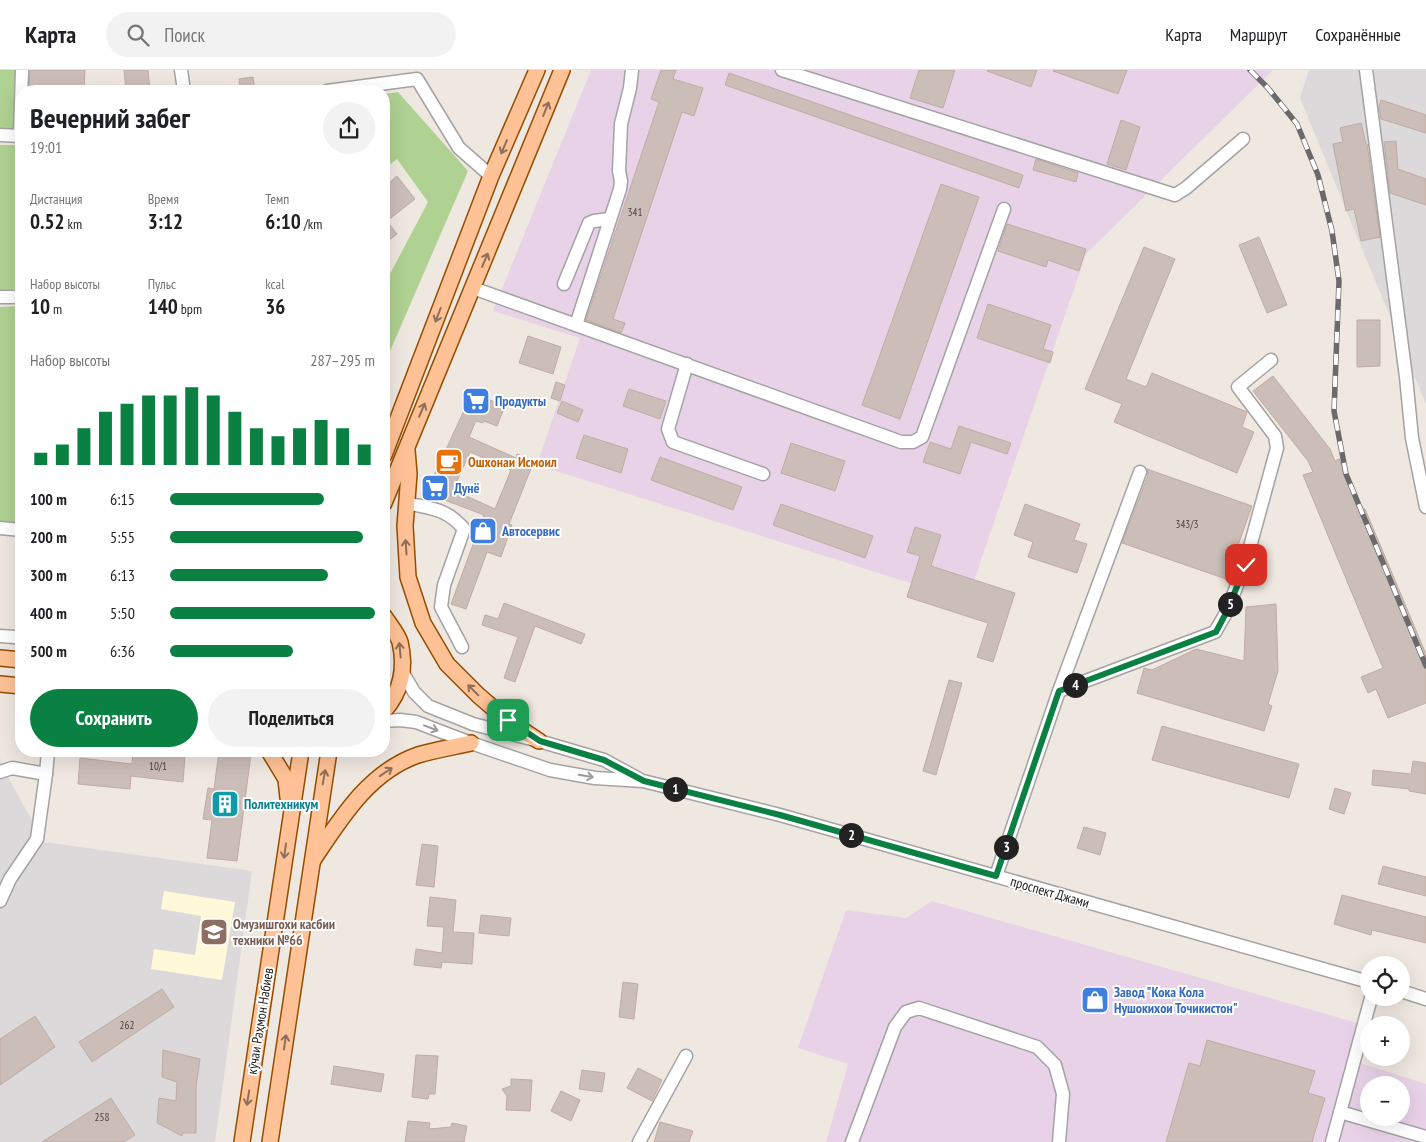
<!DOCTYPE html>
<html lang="ru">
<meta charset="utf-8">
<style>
body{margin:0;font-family:"PT Sans Narrow",sans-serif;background:#f2f2f2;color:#202124;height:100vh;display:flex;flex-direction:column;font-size:19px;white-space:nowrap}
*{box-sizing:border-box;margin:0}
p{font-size:16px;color:#757577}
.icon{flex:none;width:28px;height:28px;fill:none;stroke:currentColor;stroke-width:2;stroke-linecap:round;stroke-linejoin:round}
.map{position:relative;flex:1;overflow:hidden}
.sheet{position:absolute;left:15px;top:15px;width:375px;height:672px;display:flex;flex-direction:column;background:#fff;border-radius:20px;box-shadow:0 5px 20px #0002}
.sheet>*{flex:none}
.fabs{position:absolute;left:1360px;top:886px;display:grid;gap:10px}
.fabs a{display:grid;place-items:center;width:50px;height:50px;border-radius:50%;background:#fff;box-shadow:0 5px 20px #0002;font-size:25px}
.pin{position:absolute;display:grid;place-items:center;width:42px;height:42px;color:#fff;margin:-21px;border-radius:10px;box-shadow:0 2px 8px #0006}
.km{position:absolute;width:25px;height:25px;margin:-12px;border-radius:50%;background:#222;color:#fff;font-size:14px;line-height:25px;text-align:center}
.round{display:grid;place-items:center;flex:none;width:52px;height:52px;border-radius:26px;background:#f2f2f2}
.headline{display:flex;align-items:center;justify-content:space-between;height:85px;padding:0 15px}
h1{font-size:28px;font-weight:700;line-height:38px}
.metrics{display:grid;grid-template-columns:repeat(3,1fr);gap:8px;height:85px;padding:5px 15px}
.metrics div{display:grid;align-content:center}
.metrics b{font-size:21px;font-weight:700}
.metrics small{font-size:14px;font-weight:400}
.metrics p{font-size:14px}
.chart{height:140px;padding:10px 15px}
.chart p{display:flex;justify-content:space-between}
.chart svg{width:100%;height:90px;margin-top:5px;stroke:#0b8043;stroke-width:6}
.action{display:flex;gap:10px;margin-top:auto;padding:10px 15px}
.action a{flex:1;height:58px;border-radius:30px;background:#0b8043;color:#fff;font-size:20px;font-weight:700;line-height:58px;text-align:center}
.action a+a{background:#f2f2f2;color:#202124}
ul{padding:0 15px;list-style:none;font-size:16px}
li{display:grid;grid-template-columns:80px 60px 1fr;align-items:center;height:38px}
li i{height:12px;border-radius:6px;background:#0b8043}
header{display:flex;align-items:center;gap:30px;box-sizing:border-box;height:70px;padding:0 25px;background:#fff;border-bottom:1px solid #e0e0e0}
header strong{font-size:24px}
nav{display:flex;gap:28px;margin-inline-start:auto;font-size:18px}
.search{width:350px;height:45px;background:#f2f2f2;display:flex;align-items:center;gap:12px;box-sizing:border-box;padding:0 18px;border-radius:28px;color:#757577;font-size:19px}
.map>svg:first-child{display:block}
.residential{fill:#dbd9d9}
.industrial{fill:#e8d2e8;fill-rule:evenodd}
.education{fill:#fff9da}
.forest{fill:#afd192}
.building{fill:#cbbdb7;stroke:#c1aba2;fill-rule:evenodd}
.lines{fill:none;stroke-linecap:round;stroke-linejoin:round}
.minor-casing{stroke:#a3a3a3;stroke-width:15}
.major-casing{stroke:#954d00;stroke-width:18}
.minor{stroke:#fff;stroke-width:12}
.major{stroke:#ffc296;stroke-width:15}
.rail-casing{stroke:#6a6a6a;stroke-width:5.5}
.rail{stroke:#fff;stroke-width:4;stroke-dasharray:11;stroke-linecap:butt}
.oneway{stroke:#8e6f59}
.oneway2{stroke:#999}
.route-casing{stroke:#fff;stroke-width:10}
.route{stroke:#0b8043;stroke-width:6}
.labels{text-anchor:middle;stroke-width:4;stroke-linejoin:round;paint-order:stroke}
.number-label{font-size:11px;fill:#484443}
.shop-label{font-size:14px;font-weight:bold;fill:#366cbe;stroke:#fff;text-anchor:start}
.food-label{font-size:14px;font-weight:bold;fill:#c56008;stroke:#fff;text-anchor:start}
.culture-label{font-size:14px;font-weight:bold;fill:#0d838f;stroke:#fff;text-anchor:start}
.street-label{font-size:14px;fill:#1c1c1c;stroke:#fff}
.education-label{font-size:14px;font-weight:bold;fill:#785e54;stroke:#fff;text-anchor:start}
</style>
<header>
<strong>Карта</strong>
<div class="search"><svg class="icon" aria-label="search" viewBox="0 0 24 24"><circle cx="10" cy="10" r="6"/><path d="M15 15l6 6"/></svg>Поиск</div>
<nav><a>Карта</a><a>Маршрут</a><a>Сохранённые</a></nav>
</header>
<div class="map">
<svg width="1426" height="1072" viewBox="0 0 1426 1072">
<rect width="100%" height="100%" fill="#efe8e1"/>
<g class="residential">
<polygon points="1309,0 1426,0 1426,334 1300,28"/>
<polygon points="0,686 1,695 44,772 252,801 215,1072 0,1072"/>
</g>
<g class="industrial">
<polygon points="591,0 1273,0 1086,184 967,531 537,395 580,268 493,241"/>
<path d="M932,831L1368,956L1357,992L1426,1014V1072H826L848,994L798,978L846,840L906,848ZM1369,1015H1401V1048H1369Z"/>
</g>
<polygon class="education" points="164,821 235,832 222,910 151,899 154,879 195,885 201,846 161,839"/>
<g class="forest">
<polygon points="0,0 16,0 14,61 0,60"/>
<polygon points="398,22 468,101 384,295 384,209 391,202 428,132 397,89 384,99 384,24"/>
<polygon points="0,75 21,75 21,219 0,220"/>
<polygon points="21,236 21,453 0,451 0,237"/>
</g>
<g class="building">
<polygon points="30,0 85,0 84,21 29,21"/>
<polygon points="124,0 148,0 150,21 126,21"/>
<polygon points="661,0 676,0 673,9 703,18 694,46 682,42 613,249 625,253 621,263 586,250 659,32 651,29"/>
<polygon points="919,0 955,0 943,38 910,28"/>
<polygon points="988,0 1037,0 1031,17 987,1"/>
<polygon points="1054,0 1127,0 1118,24 1053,1"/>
<polygon points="729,3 1023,105 1019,118 725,15"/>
<polygon points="253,7 255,21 241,21 239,9"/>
<polygon points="1381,30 1426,45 1426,63 1381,49 1379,36"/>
<polygon points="1121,50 1140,57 1126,100 1107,94"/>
<polygon points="1361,53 1366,74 1367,74 1380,167 1361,171 1354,139 1346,141 1333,74 1343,72 1340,58"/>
<polygon points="1396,71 1398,99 1426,109 1426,135 1390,123 1384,72"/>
<polygon points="1036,89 1078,103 1076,112 1033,100"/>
<polygon points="397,106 415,129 387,151 397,164 384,174 384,117"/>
<polygon points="941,114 979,127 900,349 862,335"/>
<polygon points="1007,154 1086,179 1079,201 1048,190 1046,197 998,181"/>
<polygon points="1259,167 1287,235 1267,243 1239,175"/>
<polygon points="1144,177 1175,189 1126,309 1146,317 1152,303 1247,342 1242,357 1254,362 1237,403 1114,352 1122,334 1085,319"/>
<polygon points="988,234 1051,255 1043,279 1053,282 1050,293 977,268"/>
<polygon points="1357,250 1380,250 1380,296 1357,297"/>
<polygon points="528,266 561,277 553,304 519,293"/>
<polygon points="1273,306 1330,379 1335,391 1339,389 1360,439 1365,439 1426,584 1426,633 1388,648 1376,619 1368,623 1361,607 1383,598 1303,405 1313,402 1308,391 1253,321"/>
<polygon points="556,312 565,315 560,331 551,328"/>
<polygon points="629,319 666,331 660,349 623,336"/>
<path d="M472,323L505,336L497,356L484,351L483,353L476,351L469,367L516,388L517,384L534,391L509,454L512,455L501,487L487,482L466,539L451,534L484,445L426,423ZM470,382L511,400L495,439L453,420Z"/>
<polygon points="562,331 583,340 578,352 557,343"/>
<polygon points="959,356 1011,373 1007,384 971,372 960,404 923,392 930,372 951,379"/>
<polygon points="584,365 628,379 621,403 576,388"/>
<polygon points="791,373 845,391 835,421 781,403"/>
<polygon points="660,387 742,417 733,440 651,410"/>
<polygon points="1147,399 1252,436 1226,509 1122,473 1148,405"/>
<polygon points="781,434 873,466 865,488 773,455"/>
<polygon points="1025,434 1080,454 1074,470 1087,474 1077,503 1028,487 1033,472 1014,465"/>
<polygon points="915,457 941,465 931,496 1015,523 993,592 977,587 988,553 907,527 920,486 907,482"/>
<polygon points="504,533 585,564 581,574 535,556 515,612 504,608 518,567 482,555 485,545 498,549"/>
<polygon points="1276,534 1278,601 1268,634 1272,636 1264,661 1137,623 1144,598 1152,600 1196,579 1244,591 1246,537"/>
<polygon points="949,610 962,613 936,705 923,701"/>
<polygon points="1162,656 1299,694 1289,728 1152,690"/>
<polygon points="133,681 185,686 183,712 131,706 130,719 78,714 80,688 132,694"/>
<polygon points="219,681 251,684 237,791 207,788 212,750 203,749 208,718 214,719"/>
<polygon points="1413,691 1426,693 1426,724 1409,721 1409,719 1372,715 1373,700 1411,704"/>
<polygon points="1335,718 1351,723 1344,744 1329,739"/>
<polygon points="1084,757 1106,763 1100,785 1077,778"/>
<polygon points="422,774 438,776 434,817 416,815"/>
<polygon points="1383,796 1426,807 1426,826 1378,814"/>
<polygon points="1342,825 1426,847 1426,873 1372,860 1371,865 1334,854"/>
<polygon points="430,827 456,830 453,862 474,863 472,894 442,892 441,898 414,895 416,879 442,883 444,857 427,856"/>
<polygon points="481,845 511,848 509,866 479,863"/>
<polygon points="623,912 638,914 634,949 619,947"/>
<polygon points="162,919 174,937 92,992 79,972"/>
<polygon points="35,946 55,977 0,1015 0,969"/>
<polygon points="1207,970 1315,1001 1308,1023 1325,1028 1312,1072 1166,1072 1189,993 1200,996"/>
<polygon points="163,980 200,989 196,1017 196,1063 183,1063 182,1066 157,1053 159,1028 176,1031 177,1012 162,1007"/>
<polygon points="416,985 438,986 435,1024 429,1024 428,1029 412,1027"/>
<polygon points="334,996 384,1004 381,1022 331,1014"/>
<polygon points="638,998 662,1010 652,1031 627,1018"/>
<polygon points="582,1000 605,1003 602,1022 579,1019"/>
<polygon points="511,1009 532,1010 530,1041 506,1040 507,1026 502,1019 511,1016"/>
<polygon points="561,1021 580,1030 571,1051 551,1041"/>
<polygon points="111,1028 135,1065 124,1072 42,1072"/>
<polygon points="408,1051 430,1053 429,1059 451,1057 452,1053 467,1056 464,1072 405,1072"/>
<polygon points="660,1052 693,1061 689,1072 654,1072"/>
</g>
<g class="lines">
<defs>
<g id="minor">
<polyline points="181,0 184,21"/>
<polyline points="782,0 1175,125 1186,118 1243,69"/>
<polyline points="1366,0 1406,307 1412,368 1426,437"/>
<polyline points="327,21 417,9 459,78 491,106"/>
<polyline points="0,65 21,66"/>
<polyline points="20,66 22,0"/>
<polyline points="564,214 589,153 594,151 609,149"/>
<polyline points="473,218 901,372 913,372 922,367 1004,139"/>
<polyline points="0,227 21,227"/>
<polyline points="576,255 620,119 621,111 619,101 621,54 630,18 632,0"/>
<polyline points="687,294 668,359 673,372 763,404"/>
<path d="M406,433C432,439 446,438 464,459L444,515L441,537L462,577"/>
<polyline points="0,458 21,460"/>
<polyline points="0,566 15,567 21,570"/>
<polyline points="403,603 414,622 428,636 473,654 539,671 604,690 639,709"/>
<polyline points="1059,621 1215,562 1226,543 1245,495 1277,378 1275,366 1238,317 1271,290"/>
<polyline points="384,651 400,650 416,652 471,673 550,700 595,708 643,711 780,745 1369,912"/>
<polyline points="0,702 12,698 46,704 37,769 10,809 0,831"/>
<polyline points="46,704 48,681"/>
<polyline points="996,806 1059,621 1140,402"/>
<polyline points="1401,921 1426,929"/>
<polyline points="1340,1042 1426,1067"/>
<polyline points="639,1072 686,986"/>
<polyline points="852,1072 895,957 906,942 919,938 1037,977 1055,995 1063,1024 1059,1072"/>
<polyline points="1332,1072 1371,928"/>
</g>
<g id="major">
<polyline points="407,380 409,404 405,456 408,507 423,553 447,594 478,625 507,650 539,671"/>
<polyline points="384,385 491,106 537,0"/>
<polyline points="384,433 562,0"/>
<path d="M384,546C389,554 397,563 400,572C406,598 401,622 384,641"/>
<polyline points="0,588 21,590"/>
<polyline points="0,614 21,616"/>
<polyline points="269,681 286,709 288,728"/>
<path d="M313,790C341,748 369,702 418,685C435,680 453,677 471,673"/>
<polyline points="242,1072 301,681"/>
<polyline points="270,1072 329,681"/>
</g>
</defs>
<use href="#minor" class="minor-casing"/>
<use href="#major" class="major-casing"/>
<use href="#minor" class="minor"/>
<use href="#major" class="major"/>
<defs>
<polyline id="rail" points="1250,0 1267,17 1297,54 1318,105 1332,161 1339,211 1334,341 1346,404 1426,596"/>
</defs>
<use href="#rail" class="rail-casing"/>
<use href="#rail" class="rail"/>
</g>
<defs><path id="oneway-shaft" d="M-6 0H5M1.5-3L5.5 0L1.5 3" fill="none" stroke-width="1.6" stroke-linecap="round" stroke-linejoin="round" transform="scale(1.25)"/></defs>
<g class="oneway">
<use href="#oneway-shaft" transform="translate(546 39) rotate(-68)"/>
<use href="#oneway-shaft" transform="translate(504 77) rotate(113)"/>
<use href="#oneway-shaft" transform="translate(485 190) rotate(-67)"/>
<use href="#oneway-shaft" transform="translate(438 245) rotate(111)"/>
<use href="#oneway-shaft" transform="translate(422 340) rotate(-67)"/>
<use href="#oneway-shaft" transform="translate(406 477) rotate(-94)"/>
<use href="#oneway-shaft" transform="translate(400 580) rotate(-95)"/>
<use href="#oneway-shaft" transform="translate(473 620) rotate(-135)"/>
<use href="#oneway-shaft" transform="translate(386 702) rotate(-34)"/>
<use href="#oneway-shaft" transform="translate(324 707) rotate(-80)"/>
<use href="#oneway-shaft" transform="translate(285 781) rotate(98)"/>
<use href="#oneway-shaft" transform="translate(285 972) rotate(-82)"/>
<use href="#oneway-shaft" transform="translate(248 1028) rotate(99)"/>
</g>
<g class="oneway2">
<use href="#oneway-shaft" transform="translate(431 658) rotate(21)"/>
<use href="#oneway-shaft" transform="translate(586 706) rotate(10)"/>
</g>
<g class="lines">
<defs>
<polyline id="route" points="508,650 540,671 604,690 644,711 780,745 996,806 1059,621 1216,562 1226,543 1246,495"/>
</defs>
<use href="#route" class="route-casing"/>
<use href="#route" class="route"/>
</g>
<defs>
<symbol id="supermarket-square" viewBox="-11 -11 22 22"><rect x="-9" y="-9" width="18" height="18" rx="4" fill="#3f7fe0" stroke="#fff"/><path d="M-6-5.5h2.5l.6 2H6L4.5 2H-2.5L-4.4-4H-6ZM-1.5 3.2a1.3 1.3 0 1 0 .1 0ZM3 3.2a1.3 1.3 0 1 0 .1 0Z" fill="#fff"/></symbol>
<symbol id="cafe-square" viewBox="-11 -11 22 22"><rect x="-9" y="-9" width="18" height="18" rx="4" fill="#e8710a" stroke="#fff"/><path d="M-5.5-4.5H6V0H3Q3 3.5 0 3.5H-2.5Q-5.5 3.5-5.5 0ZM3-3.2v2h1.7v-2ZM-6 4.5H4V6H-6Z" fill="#fff"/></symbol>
<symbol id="shop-square" viewBox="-11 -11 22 22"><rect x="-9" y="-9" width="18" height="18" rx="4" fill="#3f7fe0" stroke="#fff"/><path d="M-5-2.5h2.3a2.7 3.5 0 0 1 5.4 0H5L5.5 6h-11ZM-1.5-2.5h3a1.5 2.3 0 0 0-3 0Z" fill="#fff"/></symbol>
<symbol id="building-square" viewBox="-11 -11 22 22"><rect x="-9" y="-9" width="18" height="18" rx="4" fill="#0f9aa8" stroke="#fff"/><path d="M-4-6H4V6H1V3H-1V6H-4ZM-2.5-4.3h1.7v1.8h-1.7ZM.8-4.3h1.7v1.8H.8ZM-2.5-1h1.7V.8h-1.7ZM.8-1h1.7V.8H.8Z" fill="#fff"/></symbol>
<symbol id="university-square" viewBox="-11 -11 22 22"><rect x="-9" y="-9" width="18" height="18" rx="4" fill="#8d6e63" stroke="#fff"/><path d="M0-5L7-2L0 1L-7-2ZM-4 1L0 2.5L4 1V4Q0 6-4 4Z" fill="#fff"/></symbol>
</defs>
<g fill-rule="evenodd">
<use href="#supermarket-square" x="460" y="315" width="32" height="32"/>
<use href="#cafe-square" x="433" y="376" width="32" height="32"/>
<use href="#supermarket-square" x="419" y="402" width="32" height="32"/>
<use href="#shop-square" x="467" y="445" width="32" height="32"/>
<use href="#building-square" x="209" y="718" width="32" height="32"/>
<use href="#university-square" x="198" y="846" width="32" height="32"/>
<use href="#shop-square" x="1079" y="914" width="32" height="32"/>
</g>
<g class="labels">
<g class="number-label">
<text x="635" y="146">341</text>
<text x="1187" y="458">343/3</text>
<text x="158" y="700">10/1</text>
<text x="127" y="959">262</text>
<text x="102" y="1051">258</text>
</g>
<g class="shop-label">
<text x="495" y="336">Продукты</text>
<text x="454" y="423">Дунё</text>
<text x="502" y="466">Автосервис</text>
<text x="1114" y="927">Завод "Кока Кола<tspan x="1114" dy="16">Нушокихои Точикистон"</tspan></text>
</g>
<g class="food-label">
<text x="468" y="397">Ошхонаи Исмоил</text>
</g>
<g class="culture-label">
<text x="244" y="739">Политехникум</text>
</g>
<g class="street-label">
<text transform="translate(1050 822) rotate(16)" y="5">проспект Джами</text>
<text transform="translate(260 951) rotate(-81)" y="5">кӯчаи Раҳмон Набиев</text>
</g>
<g class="education-label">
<text x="233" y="859">Омузишгохи касбии<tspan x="233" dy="16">техники №66</tspan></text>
</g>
</g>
</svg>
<div class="fabs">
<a><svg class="icon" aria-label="locate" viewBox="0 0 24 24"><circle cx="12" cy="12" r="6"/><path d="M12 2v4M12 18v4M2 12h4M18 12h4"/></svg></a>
<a>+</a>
<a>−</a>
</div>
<div class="pin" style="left:508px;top:650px;background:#1e9e55"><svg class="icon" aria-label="arrive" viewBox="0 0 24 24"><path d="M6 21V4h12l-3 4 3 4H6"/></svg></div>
<div class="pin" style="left:1246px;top:495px;background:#d93025"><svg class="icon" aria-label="check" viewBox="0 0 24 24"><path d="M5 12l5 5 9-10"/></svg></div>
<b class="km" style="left:675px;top:719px">1</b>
<b class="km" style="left:851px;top:765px">2</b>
<b class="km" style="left:1006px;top:777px">3</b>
<b class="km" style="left:1075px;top:615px">4</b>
<b class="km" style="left:1230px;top:534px">5</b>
<section class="sheet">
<div class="headline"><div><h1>Вечерний забег</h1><p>19:01</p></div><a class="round"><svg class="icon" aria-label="share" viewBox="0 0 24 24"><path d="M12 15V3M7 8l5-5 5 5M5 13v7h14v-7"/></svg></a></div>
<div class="metrics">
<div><p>Дистанция</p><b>0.52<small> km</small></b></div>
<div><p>Время</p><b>3:12</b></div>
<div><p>Темп</p><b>6:10<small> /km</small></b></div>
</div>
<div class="metrics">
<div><p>Набор высоты</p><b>10<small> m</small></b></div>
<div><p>Пульс</p><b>140<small> bpm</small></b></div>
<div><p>kcal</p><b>36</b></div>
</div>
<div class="chart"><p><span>Набор высоты</span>287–295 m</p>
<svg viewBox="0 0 160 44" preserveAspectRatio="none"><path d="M5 44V38M15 44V34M25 44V26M35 44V18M45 44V14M55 44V10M65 44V10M75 44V6M85 44V10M95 44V18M105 44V26M115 44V30M125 44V26M135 44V22M145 44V26M155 44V34"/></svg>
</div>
<ul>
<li><b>100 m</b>6:15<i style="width:75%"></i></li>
<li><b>200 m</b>5:55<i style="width:94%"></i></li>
<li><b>300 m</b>6:13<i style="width:77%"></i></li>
<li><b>400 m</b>5:50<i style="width:100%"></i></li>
<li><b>500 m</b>6:36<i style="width:60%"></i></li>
</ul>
<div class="action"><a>Сохранить</a><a>Поделиться</a></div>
</section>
</div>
